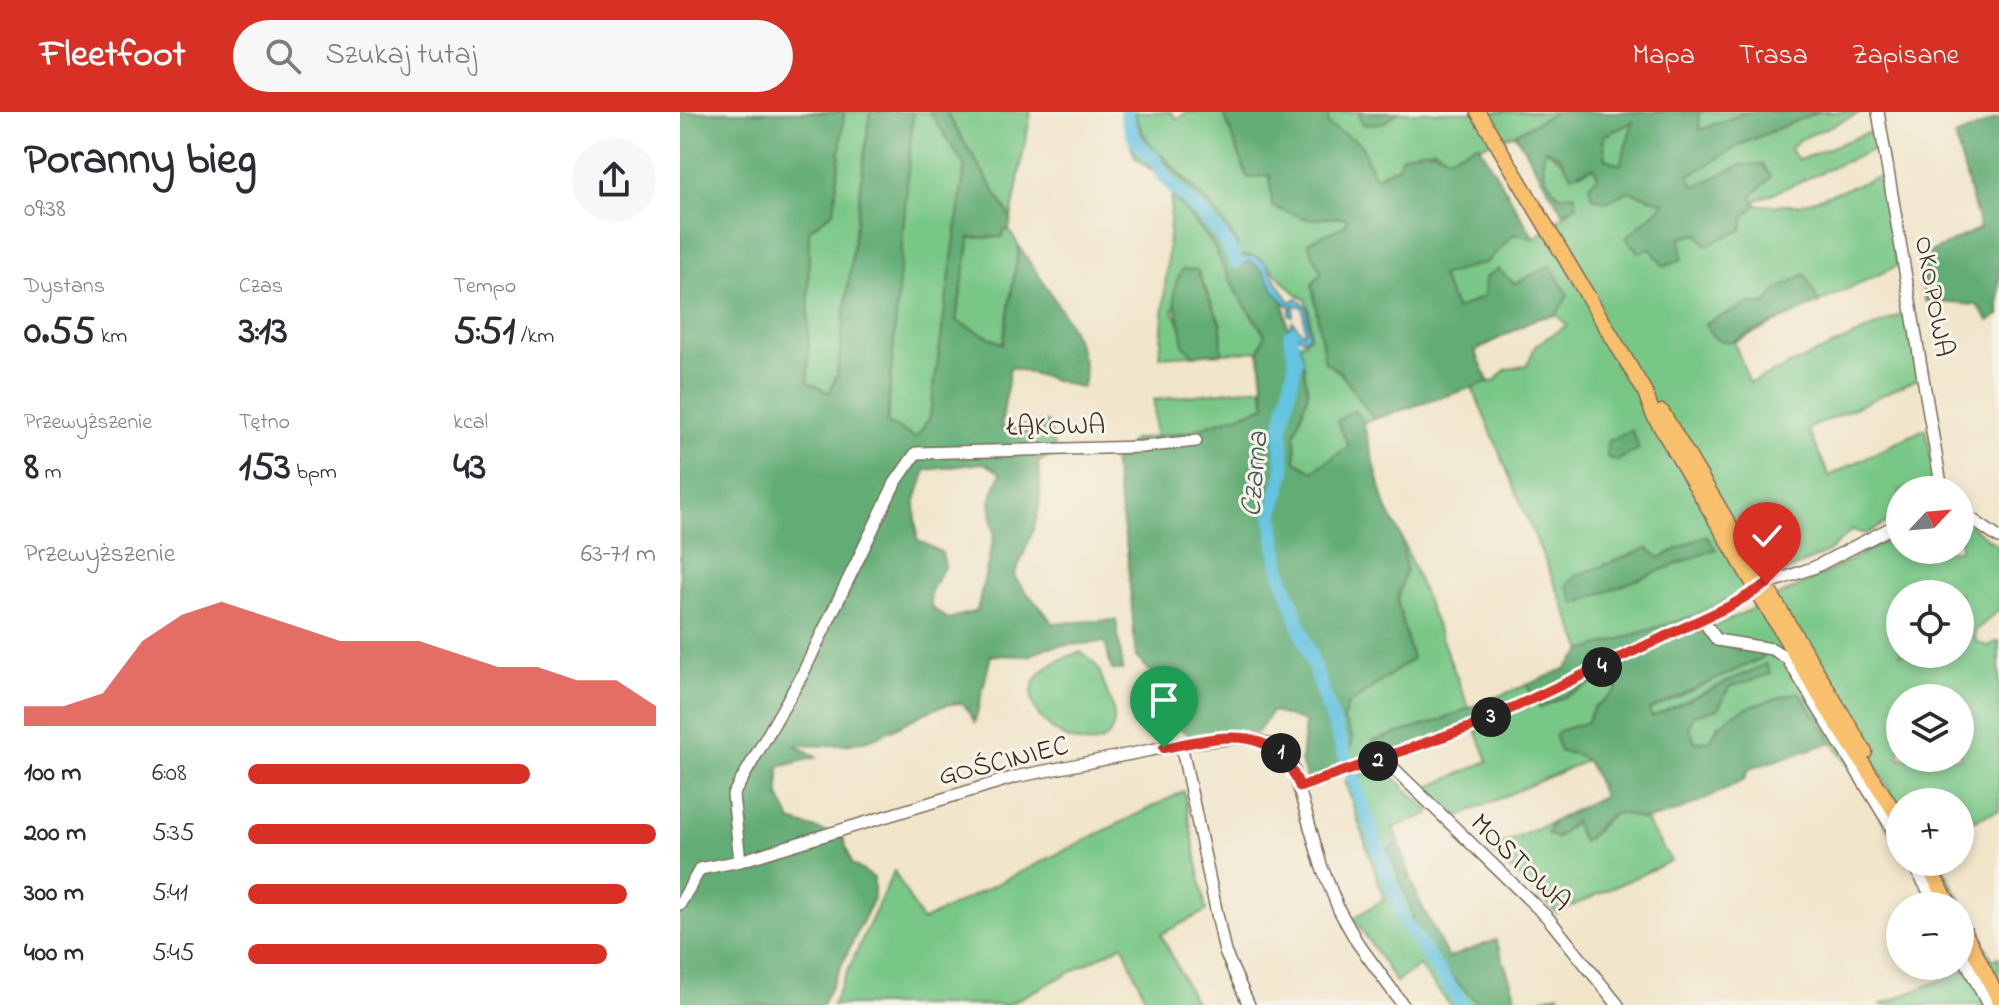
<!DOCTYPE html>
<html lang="pl">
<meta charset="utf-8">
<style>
body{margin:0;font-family:"Indie Flower",sans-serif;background:#f7f7f7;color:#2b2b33;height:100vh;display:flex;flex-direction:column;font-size:30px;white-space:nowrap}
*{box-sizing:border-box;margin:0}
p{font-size:26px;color:#7c7c81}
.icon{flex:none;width:44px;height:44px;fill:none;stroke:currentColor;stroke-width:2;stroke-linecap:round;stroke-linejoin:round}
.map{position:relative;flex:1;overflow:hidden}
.details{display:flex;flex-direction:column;background:#fff;width:680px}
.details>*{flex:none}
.needle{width:52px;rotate:64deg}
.controls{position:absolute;left:1206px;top:364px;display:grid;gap:16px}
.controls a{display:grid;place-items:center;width:88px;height:88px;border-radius:50%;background:#fff;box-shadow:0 4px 12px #0003;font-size:40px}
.pin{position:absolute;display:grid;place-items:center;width:68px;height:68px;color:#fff;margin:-82px -34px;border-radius:50% 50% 50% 0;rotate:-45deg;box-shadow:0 0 8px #0007}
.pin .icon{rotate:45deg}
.km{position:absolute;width:40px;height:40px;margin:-20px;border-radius:50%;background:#222;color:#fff;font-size:22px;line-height:40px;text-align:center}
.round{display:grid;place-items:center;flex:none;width:84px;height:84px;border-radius:42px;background:#f7f7f7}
.head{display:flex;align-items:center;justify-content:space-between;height:136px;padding:0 24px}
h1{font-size:44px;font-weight:800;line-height:60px}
.stats{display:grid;grid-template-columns:repeat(3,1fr);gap:12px;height:136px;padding:8px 24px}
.stats div{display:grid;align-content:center}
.stats b{font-size:40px;font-weight:800}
.stats small{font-size:22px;font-weight:400}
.stats p{font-size:22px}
.chart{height:224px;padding:16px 24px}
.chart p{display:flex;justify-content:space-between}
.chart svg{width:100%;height:144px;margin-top:8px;fill:#d93025;opacity:.7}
ul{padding:0 24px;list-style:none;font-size:26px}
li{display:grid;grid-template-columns:128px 96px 1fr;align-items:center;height:60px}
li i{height:20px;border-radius:10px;background:#d93025}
header{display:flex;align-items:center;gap:48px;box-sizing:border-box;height:112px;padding:0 40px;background:#d93025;color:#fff}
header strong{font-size:38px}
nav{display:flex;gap:44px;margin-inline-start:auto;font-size:28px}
.search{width:560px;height:72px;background:#f7f7f7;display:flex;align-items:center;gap:20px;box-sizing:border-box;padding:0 28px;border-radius:44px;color:#7c7c81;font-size:30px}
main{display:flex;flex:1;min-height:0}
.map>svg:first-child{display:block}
.green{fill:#79c787;stroke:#5a7852;stroke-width:2;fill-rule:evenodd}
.forest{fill:#62ac74;stroke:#4e6b49;stroke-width:2;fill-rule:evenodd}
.water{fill:#63c3e1;stroke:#4f7680;stroke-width:2}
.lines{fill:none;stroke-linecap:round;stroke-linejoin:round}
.river{stroke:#63c3e1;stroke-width:14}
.minor-casing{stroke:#7b6b5a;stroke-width:14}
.major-casing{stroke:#7b6b5a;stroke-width:17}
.minor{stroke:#fff;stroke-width:11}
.major{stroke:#f8bf6c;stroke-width:14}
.route-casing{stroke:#fff;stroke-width:16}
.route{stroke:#d93025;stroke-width:10}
.labels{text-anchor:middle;stroke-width:6;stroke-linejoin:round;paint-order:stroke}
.street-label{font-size:28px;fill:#3b2a1e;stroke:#f7f3e8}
.water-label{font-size:30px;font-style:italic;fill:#475858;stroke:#f7f3e8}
</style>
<header>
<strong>Fleetfoot</strong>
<div class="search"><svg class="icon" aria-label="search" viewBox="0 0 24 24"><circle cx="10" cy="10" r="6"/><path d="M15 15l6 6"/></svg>Szukaj tutaj</div>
<nav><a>Mapa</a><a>Trasa</a><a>Zapisane</a></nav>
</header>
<main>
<section class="details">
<div class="head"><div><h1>Poranny bieg</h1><p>09:38</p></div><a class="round"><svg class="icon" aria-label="share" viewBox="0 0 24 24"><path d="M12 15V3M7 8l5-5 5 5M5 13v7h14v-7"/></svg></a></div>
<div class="stats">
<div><p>Dystans</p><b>0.55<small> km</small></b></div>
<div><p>Czas</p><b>3:13</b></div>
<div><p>Tempo</p><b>5:51<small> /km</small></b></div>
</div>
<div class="stats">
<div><p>Przewyższenie</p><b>8<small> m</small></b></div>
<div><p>Tętno</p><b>153<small> bpm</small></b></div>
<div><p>kcal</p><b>43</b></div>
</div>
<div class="chart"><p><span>Przewyższenie</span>63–71 m</p>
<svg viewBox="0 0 160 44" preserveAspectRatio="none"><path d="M0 44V38L10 38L20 34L30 18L40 10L50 6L60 10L70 14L80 18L90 18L100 18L110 22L120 26L130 26L140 30L150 30L160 38V44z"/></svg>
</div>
<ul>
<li><b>100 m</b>6:08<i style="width:69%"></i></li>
<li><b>200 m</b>5:35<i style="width:100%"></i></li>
<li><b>300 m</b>5:41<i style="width:93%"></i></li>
<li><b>400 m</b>5:45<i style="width:88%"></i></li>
</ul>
</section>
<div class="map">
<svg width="1319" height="893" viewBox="0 0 1319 893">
<rect width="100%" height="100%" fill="#f7f3e8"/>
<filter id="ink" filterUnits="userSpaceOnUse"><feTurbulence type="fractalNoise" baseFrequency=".0125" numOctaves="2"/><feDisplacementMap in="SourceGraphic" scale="16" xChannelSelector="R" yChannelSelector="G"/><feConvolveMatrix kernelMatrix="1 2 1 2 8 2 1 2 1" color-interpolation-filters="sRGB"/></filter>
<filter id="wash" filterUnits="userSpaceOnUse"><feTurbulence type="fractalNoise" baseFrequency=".006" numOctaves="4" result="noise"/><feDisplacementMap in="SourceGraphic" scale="32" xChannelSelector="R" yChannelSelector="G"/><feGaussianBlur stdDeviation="1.8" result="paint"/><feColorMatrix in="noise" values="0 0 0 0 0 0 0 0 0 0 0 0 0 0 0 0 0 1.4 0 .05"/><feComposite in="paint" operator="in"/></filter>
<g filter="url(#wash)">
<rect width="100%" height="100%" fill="#f1e5ca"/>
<g class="green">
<polygon points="164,0 190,0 157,263 149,281 128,270 129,118 154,99"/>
<polygon points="233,0 250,0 285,54 250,305 236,326 207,311"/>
<polygon points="266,0 351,0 331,106"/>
<path d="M454,0H491L497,7L507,0H543L568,66L590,63L628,107L666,105V113L641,161L645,250L660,260L694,307L683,310L674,299L658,309L670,333L645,354L632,359L616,349L615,323L628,281L620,232L630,225L629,197L625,187C599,174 590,140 557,143V131L533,96L484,45L467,34Z"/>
<polygon points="648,0 875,0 876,2 835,22 768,45 754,36 694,66 680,31 648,13"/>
<path d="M975,0H1067L1049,8L1062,32L1137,0H1182L1119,28L1110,38L1119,48L1192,19L1195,37L1075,89L1077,93H1120L1201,64L1217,154L1054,230L1070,271L1227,200L1240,266L1128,317L1149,364L1246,316L1255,373L1254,378H1220V403L1186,422L1172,418L1148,440L1010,505L903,539L792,275L815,269L825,258L847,253L856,233L887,213L876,203L857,206L794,239L743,125L826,95L848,125L854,126L897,93C872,81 858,65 865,37L901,61L914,55L918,64L940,53L925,47L923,24Z"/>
<polygon points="492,83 532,131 556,180 585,223 579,239 542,241 541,213 517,158 493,198 503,220 503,232 513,243 480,245"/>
<polygon points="324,118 329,118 339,134 323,232 276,209 290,126 321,125"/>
<polygon points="582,275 586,295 508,320 475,325 474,288"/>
<path d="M1280,406L1319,435V498L1295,519L1296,530L1308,534L1319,529V698L1280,714V690H1220V697L1165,599L1204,690L1220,718V736L1153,630L1038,612L1031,629L1015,630L1009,615L1013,603L1038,597L1049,575L1090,562L1086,552L972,605L968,598L1082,546L1084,542L1038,532L1023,520L1139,465L1220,421V438H1280ZM1220,482H1280V542H1220ZM1220,586H1280V646H1220Z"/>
<polygon points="721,424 789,596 695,645 666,656 663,607 668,593 732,547 717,488 726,457"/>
<path d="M401,540C423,553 421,568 431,591C435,601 436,610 431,620C409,663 284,575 401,540Z"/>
<polygon points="931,563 939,579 914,595 907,610 895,615 898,640 908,648 779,704 745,677 808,649 796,618 820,606 813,586 847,573 860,596"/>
<polygon points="703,655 751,701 713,716 719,731 709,738 734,805 730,806 756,849 801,893 770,893 739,854 716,870 674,806 704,787 665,669"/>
<polygon points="504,679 526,799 481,822 516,893 468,893 443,833 327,893 152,893 214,759 242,809"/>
<path d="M939,700L966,709L991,749L877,801L810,738L874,709L869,714L894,710L903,730C918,721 923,706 939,700Z"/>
<polygon points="1250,750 1260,750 1313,848 1319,845 1319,876 1280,803 1280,794 1275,794"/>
<polygon points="1280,823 1316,893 1200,893 1286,858 1280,845"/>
</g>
<g class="forest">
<path d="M0,0H164L154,99L129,118L128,270L149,281L157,263L190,0H233L207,311L236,326L250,305L285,54L250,0H266L331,106L329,118H324L322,125L290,126L276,209L323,232L339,134C359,166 418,239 402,276L330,255L321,316L368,310L377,342L358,350C366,401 353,419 334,464C345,483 361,492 372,511L436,508L443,558H432L425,530L367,535L349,544L311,543L295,610L283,591C252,591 225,614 196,625C173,635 140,634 115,633L137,645L99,655V684L111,709L163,725L172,752L194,766V786L142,893H0ZM304,351L321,361L310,389L314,424L297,499L268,507L251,495L250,481L265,453L262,441L237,427L235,391L246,358Z"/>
<path d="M441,0H454C466,42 504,63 532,95C542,106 549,120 557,132L551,134V145L556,154L570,149L578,152L604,191L608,218L620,232L628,281L615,322L616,349L633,359L669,334L657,309L674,298L683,310L706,396L721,424L726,457L717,488L732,547L668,593L663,607L673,626L666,656L627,668L621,649L625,610L592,599L578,620L519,630L494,612L471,560L456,545L447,437L433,349L453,328L508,320L586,294L579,239L585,222L556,180L532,131L474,60L455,46Z"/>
<path d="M543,0H648V13L680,31L695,66L718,54L722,44C741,37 751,34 768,45L798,32L854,126L834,122L807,150L761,164L776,198L804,184L805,166L818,157L835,172L870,153L888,183L876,203L857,206L795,239L809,270L694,307L660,260L645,250L632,172L641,161L628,130L666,113V105L628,107L592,95L590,63L568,66Z"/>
<polygon points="680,0 719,0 703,11 684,13 679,6"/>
<path d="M875,0H1022L1018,2L1020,18L1067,0H1137L1062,32L1009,64L1015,75L1060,53L1083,52L1091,65L1071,85L1076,93L1065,104L1062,118L1026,133L1018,122L1001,126L1002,147L984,155L970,136L959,141L946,126L985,91L949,79L926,90L912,85L909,73L918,64L914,55L891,63L880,44L865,37C859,58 866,68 879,84L894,82L897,93L883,101L835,22ZM953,10L940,53L926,47L923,24Z"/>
<polygon points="1319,6 1319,203 1309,209 1297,193 1245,189 1238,146 1300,116 1275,25"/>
<path d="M503,157L517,158L541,213L542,241L513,243L503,232C504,205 483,185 503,157Z"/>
<path d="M1125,162L1139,191L1053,229C1037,231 1032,226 1025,211L1070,192H1086L1096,179Z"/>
<polygon points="952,318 959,337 937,349 927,345 927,330"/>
<polygon points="1026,423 1036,437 895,492 887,472 896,464 968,436 979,446"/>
<path d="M1010,505L1018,521L1023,520L1038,532L1085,541L1082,546L969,598L972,605L1086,552L1091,562L1049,575L1038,597L1013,603L1009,615L1015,630L1031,628C1046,595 1086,590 1119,580L1153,630L1069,657L1064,668C1033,682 1005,700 971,707C957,710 942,695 928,704C919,711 914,723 903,730L894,710L877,726L867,722L874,709L923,684C912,658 912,641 880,640L875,625L879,619L907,610L914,595L938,578L931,563L860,596L847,573L885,557L903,539Z"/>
<polygon points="813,586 818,598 766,622 695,645 693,629 761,608"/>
<path d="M719,731L738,786L768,846L816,828L839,893L879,882L876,893H801C770,868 750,838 729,806L734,805L708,737Z"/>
</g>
<path class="water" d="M551,134L557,146L574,144L584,149L610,190L617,186L627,195L629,223L623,227L615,222L612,239L607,220L613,209L622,221L625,219L623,195L614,193L613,204L609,203L611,195C591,185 590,157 570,149L555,154L551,145Z"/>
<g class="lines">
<g class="river">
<path d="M446,0C454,31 453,26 474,47C480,52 481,62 487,68C515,97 540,113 556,150"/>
<polyline points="610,223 616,249 601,318 604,359 592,403 599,455 724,810 783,893"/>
</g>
</g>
</g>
<g filter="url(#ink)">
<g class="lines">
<defs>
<g id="minor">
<polyline points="1198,0 1262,378"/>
<polyline points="1280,399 1319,426"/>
<polyline points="1022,507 1037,528 1092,537 1107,546 1220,729"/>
<polyline points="501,632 545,840 569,893"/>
<polyline points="704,647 868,806 938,893"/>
<polyline points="620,675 796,613 1050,494 1087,472 1135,455 1220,411"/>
<polyline points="60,749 53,683 122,563 215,371 236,341 462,335 516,329"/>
<polyline points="1232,750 1257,794"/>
<polyline points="0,792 20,757 60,749 335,665 501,632 556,626 578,628 596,636 613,656 641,753 659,798 677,830 723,893"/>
<polyline points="1280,838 1308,893"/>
</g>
<g id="major">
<polyline points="798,0 965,280 973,302 1146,595 1220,708"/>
<polyline points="982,300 1185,640"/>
<polyline points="1245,750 1271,794"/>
<polyline points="1280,811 1319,888"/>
</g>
</defs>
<use href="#minor" class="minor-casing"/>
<use href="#major" class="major-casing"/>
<use href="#minor" class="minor"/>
<use href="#major" class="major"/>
</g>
</g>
<g class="lines" filter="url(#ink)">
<defs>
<path id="route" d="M484,636C543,624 593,609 620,675L796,613L1050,494L1087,472"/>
</defs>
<use href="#route" class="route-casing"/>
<use href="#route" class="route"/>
</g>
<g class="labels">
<g class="street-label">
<text transform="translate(1256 184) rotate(80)" y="10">OKOPOWA</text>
<text transform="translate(376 312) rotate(-1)" y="10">ŁĄKOWA</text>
<text transform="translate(323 647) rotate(-14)" y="10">GOŚCINIEC</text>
<text transform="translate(842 749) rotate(44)" y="10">MOSTOWA</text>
</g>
<g class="water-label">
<text transform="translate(573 362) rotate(-85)" y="10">Czarna</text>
</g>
</g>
</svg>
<div class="controls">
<a><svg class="needle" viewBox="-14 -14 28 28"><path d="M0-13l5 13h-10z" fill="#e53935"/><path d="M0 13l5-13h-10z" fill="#7c7c81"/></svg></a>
<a><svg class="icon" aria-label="locate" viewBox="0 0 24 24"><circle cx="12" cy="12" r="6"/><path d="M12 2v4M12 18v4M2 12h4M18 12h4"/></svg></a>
<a><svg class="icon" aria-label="layers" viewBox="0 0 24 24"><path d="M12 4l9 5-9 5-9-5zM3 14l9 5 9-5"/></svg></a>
<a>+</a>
<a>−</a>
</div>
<div class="pin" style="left:484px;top:636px;background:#1e9e55"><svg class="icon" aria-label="arrive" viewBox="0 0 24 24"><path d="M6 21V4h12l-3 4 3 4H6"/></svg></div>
<div class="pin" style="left:1087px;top:472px;background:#d93025"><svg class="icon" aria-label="check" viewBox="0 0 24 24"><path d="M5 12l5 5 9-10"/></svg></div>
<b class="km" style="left:601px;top:641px">1</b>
<b class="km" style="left:698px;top:649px">2</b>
<b class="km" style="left:811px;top:605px">3</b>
<b class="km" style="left:922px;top:555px">4</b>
</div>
</main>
